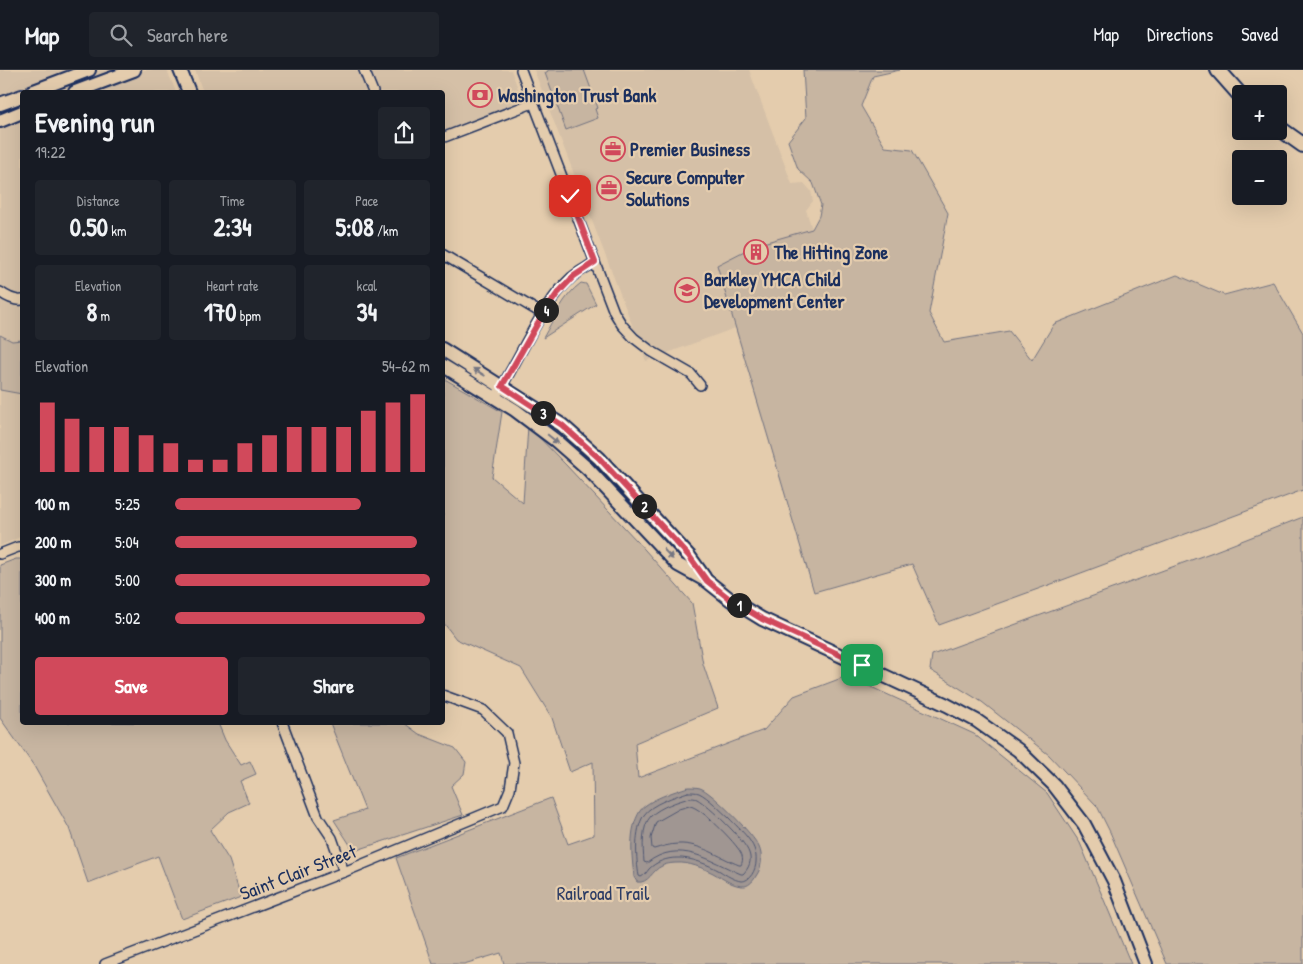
<!DOCTYPE html>
<meta charset="utf-8">
<style>
body{margin:0;font-family:"Patrick Hand",sans-serif;background:#20242c;color:#f1f3f6;height:100vh;display:flex;flex-direction:column;font-size:19px;white-space:nowrap}
*{box-sizing:border-box;margin:0}
p{font-size:16px;color:#9ea1a6}
.icon{flex:none;width:28px;height:28px;fill:none;stroke:currentColor;stroke-width:2;stroke-linecap:round;stroke-linejoin:round}
.map{position:relative;flex:1;overflow:hidden}
.sheet{position:absolute;left:20px;top:20px;width:425px;height:635px;display:flex;flex-direction:column;background:#171b24;border-radius:5px;box-shadow:0 5px 20px #0002}
.sheet>*{flex:none}
.tools{position:absolute;left:1232px;top:15px;display:grid;gap:10px}
.tools a{display:grid;place-items:center;width:55px;height:55px;border-radius:5px;background:#171b24;box-shadow:0 5px 20px #0002;font-size:25px}
.pin{position:absolute;display:grid;place-items:center;width:42px;height:42px;color:#fff;margin:-21px;border-radius:10px;box-shadow:0 2px 8px #0006}
.km{position:absolute;width:25px;height:25px;margin:-12px;border-radius:50%;background:#222;color:#fff;font-size:14px;line-height:25px;text-align:center}
.round{display:grid;place-items:center;flex:none;width:52px;height:52px;border-radius:5px;background:#20242c}
.overview{display:flex;align-items:center;justify-content:space-between;height:85px;padding:0 15px}
h1{font-size:28px;font-weight:700;line-height:38px}
.figures{display:grid;grid-template-columns:repeat(3,1fr);gap:8px;height:85px;padding:5px 15px}
.figures div{display:grid;align-content:center;border-radius:5px;background:#20242c;text-align:center}
.figures b{font-size:25px;font-weight:700}
.figures small{font-size:14px;font-weight:400}
.figures p{font-size:14px}
.chart{height:140px;padding:10px 15px}
.chart p{display:flex;justify-content:space-between}
.chart svg{width:100%;height:90px;margin-top:5px;stroke:#d1495b;stroke-width:6}
.action{display:flex;gap:10px;margin-top:auto;padding:10px 15px}
.action a{flex:1;height:58px;border-radius:5px;background:#d1495b;color:#fff;font-size:20px;font-weight:700;line-height:58px;text-align:center}
.action a+a{background:#20242c;color:#f1f3f6}
ul{padding:0 15px;list-style:none;font-size:16px}
li{display:grid;grid-template-columns:80px 60px 1fr;align-items:center;height:38px}
li i{height:12px;border-radius:6px;background:#d1495b}
header{display:flex;align-items:center;gap:30px;box-sizing:border-box;height:70px;padding:0 25px;background:#171b24;border-bottom:1px solid #363941}
header strong{font-size:24px}
nav{display:flex;gap:28px;margin-inline-start:auto;font-size:18px}
.search{width:350px;height:45px;background:#20242c;display:flex;align-items:center;gap:12px;box-sizing:border-box;padding:0 18px;border-radius:5px;color:#9ea1a6;font-size:19px}
.map>svg:first-child{display:block}
.built{fill:#d5c0a7}
.green{fill:#c7b5a1;stroke:#717280}
.water{fill:#a09692;stroke:#6b6d7d}
.lines{fill:none;stroke-linecap:round;stroke-linejoin:round}
.shore{stroke:#505873;stroke-width:1}
.street-casing{stroke:#1b2f5e;stroke-width:12}
.secondary-casing{stroke:#1b2f5e;stroke-width:16}
.primary-casing{stroke:#1b2f5e;stroke-width:18}
.street{stroke:#e4ccad;stroke-width:9}
.secondary{stroke:#e4ccad;stroke-width:12}
.primary{stroke:#e4ccad;stroke-width:14}
.oneway{fill:#757682}
.route-casing{stroke:#fff;stroke-width:10}
.route{stroke:#d1495b;stroke-width:6}
.labels{text-anchor:middle;stroke-width:4.5;stroke-linejoin:round;paint-order:stroke}
.poi-label{font-size:19px;font-weight:bold;fill:#1b2f5e;stroke:#e4ccad;text-anchor:start}
.street-label{font-size:19px;fill:#1b2f5e;stroke:#e4ccad}
.park-label{font-size:19px;fill:#2c3c65;stroke:#e4ccad}
</style>
<header>
<strong>Map</strong>
<div class="search"><svg class="icon" aria-label="search" viewBox="0 0 24 24"><circle cx="10" cy="10" r="6"/><path d="M15 15l6 6"/></svg>Search here</div>
<nav><a>Map</a><a>Directions</a><a>Saved</a></nav>
</header>
<div class="map">
<svg width="1303" height="894" viewBox="0 0 1303 894">
<rect width="100%" height="100%" fill="#e4ccad"/>
<filter id="ink" filterUnits="userSpaceOnUse"><feTurbulence type="fractalNoise" baseFrequency=".02" numOctaves="2"/><feDisplacementMap in="SourceGraphic" scale="10" xChannelSelector="R" yChannelSelector="G"/><feConvolveMatrix kernelMatrix="1 2 1 2 8 2 1 2 1" color-interpolation-filters="sRGB"/></filter>
<g filter="url(#ink)">
<g class="built">
<polygon points="0,0 167,0 176,22 22,22 22,270 12,271 0,265"/>
<polygon points="195,0 358,0 367,22 203,22"/>
<polygon points="370,0 511,0 519,21 519,30 513,36 443,63 442,22 379,22"/>
<polygon points="534,0 749,0 792,114 804,113 811,121 813,131 806,140 812,159 814,522 735,258 646,291"/>
<polygon points="0,320 22,324 22,466 0,476"/>
</g>
<g class="green">
<polygon points="548,0 584,0 598,38 595,39 598,48 566,60 545,3 548,1"/>
<polygon points="803,0 900,0 873,6 861,36 885,77 912,80 948,143 929,243 944,272 1009,261 1032,290 1054,254 1177,205 1224,225 1273,212 1303,263 1303,420 1049,515 939,555 912,494 814,522 717,195 756,175 812,159 819,146 821,135 813,113 798,99 788,71 806,48"/>
<path d="M581,213L586,214L596,234L543,268C554,249 563,226 581,213Z"/>
<polygon points="0,265 12,271 22,270 22,324 0,320"/>
<polygon points="443,308 502,342 492,407 523,433 528,356 566,395 637,471 692,533 703,594 718,638 635,673 638,708 764,660 794,626 847,606 974,664 1047,723 1080,773 1131,894 504,894 501,883 464,894 433,894 396,788 551,728 568,774 594,765 593,692 570,702 552,648 521,598 456,569 443,552"/>
<polygon points="1303,447 1303,894 1167,894 1110,762 1097,736 1049,685 982,632 930,600 932,585 1213,482"/>
<polygon points="16,489 22,489 22,652 218,653 225,670 241,695 250,691 256,704 240,711 249,733 229,742 210,760 229,790 241,827 182,849 158,786 88,813 69,758 34,696 0,648 0,495"/>
<polygon points="330,653 404,653 419,664 455,678 466,692 464,704 451,716 463,745 354,781 334,750 365,740"/>
</g>
<path class="water" d="M688,717C692,717 696,717 700,718C711,721 754,765 759,777C763,786 762,798 756,806C754,810 750,815 745,816C734,817 722,808 713,803C703,798 688,792 677,793C672,793 665,794 662,796C652,800 649,814 637,812L634,807C632,787 628,760 640,741C647,730 676,721 688,717Z"/>
<g class="lines">
<g class="shore">
<path d="M688,722C692,722 696,722 699,723C708,727 721,741 729,748C740,760 758,773 756,792C756,799 750,812 741,811C734,810 726,805 720,801C709,795 690,787 677,788C666,788 656,792 649,799C646,803 645,805 641,807L639,806C636,789 634,760 644,745C651,734 676,726 688,722Z"/>
<path d="M690,728C692,728 695,728 697,729C709,736 745,770 749,783C752,791 749,798 743,804H741C710,791 679,768 647,793L644,792C643,779 641,756 651,746C660,737 678,731 690,728Z"/>
<path d="M690,736C701,737 736,773 741,783C743,787 743,791 741,795H739C719,787 700,773 678,774C670,774 661,777 654,779L652,778L651,768L656,752L679,739Z"/>
</g>
<defs>
<g id="street">
<polyline points="364,0 373,22"/>
<polyline points="521,0 614,242 622,255 634,268 651,281 691,304 700,315"/>
<polyline points="442,68 533,33"/>
<polyline points="442,184 543,244"/>
<path d="M0,222C7,227 14,231 22,230"/>
<path d="M499,321C521,286 541,235 572,207C579,201 588,197 595,192"/>
<polyline points="0,484 18,477 22,477"/>
<polyline points="282,652 318,747 332,768 344,802"/>
<polyline points="105,894 344,802 503,736 510,719 514,693 507,663 483,640 442,625"/>
</g>
<g id="secondary">
<polyline points="180,0 189,22"/>
<polyline points="31,22 89,0"/>
<polyline points="75,22 134,0"/>
<polyline points="0,34 22,26"/>
<polyline points="0,51 22,42"/>
<polyline points="442,279 562,355 599,388 689,486 704,507"/>
<polyline points="442,295 515,340 555,370 588,399 678,495 707,511 731,530 762,549 947,635 977,651 1018,680 1054,715 1084,754 1114,811 1146,894"/>
</g>
<g id="primary">
<polyline points="1218,0 1241,26"/>
<polyline points="1279,58 1303,75"/>
</g>
</defs>
<use href="#street" class="street-casing"/>
<use href="#secondary" class="secondary-casing"/>
<use href="#primary" class="primary-casing"/>
<use href="#street" class="street"/>
<use href="#secondary" class="secondary"/>
<use href="#primary" class="primary"/>
</g>
<defs><path id="oneway-solid" d="M-6-.8H1V-3.2L6.5 0L1 3.2V.8H-6Z" transform="scale(1.25)"/></defs>
<g class="oneway">
<use href="#oneway-solid" transform="translate(479 302) rotate(-148)"/>
<use href="#oneway-solid" transform="translate(553 369) rotate(39)"/>
<use href="#oneway-solid" transform="translate(668 484) rotate(47)"/>
</g>
</g>
<g class="lines" filter="url(#ink)">
<defs>
<polyline id="route" points="570,126 595,192 574,206 557,224 543,244 502,316 562,355 599,388 689,486 707,511 731,530 762,549 862,595"/>
</defs>
<use href="#route" class="route-casing"/>
<use href="#route" class="route"/>
</g>
<defs>
<symbol id="bank-ring" viewBox="-11 -11 22 22"><circle r="9.5" fill="#e4ccad" stroke="#d1495b" stroke-width="1.5"/><path d="M-6-4H6V4H-6ZM0-2.3a2.3 2.3 0 1 0 0 4.6a2.3 2.3 0 1 0 0-4.6Z" fill="#d1495b"/></symbol>
<symbol id="office-ring" viewBox="-11 -11 22 22"><circle r="9.5" fill="#e4ccad" stroke="#d1495b" stroke-width="1.5"/><path d="M-6-3h4V-5.5h4V-3h4V5H-6ZM-1-4.5V-3h2v-1.5ZM-6 0V1H6V0Z" fill="#d1495b"/></symbol>
<symbol id="building-ring" viewBox="-11 -11 22 22"><circle r="9.5" fill="#e4ccad" stroke="#d1495b" stroke-width="1.5"/><path d="M-4-6H4V6H1V3H-1V6H-4ZM-2.5-4.3h1.7v1.8h-1.7ZM.8-4.3h1.7v1.8H.8ZM-2.5-1h1.7V.8h-1.7ZM.8-1h1.7V.8H.8Z" fill="#d1495b"/></symbol>
<symbol id="school-ring" viewBox="-11 -11 22 22"><circle r="9.5" fill="#e4ccad" stroke="#d1495b" stroke-width="1.5"/><path d="M0-5L7-2L0 1L-7-2ZM-4 1L0 2.5L4 1V4Q0 6-4 4Z" fill="#d1495b"/></symbol>
</defs>
<g fill-rule="evenodd">
<use href="#bank-ring" x="466" y="11" width="28" height="28"/>
<use href="#office-ring" x="599" y="65" width="28" height="28"/>
<use href="#office-ring" x="595" y="104" width="28" height="28"/>
<use href="#building-ring" x="742" y="168" width="28" height="28"/>
<use href="#school-ring" x="673" y="206" width="28" height="28"/>
</g>
<g class="labels">
<g class="poi-label">
<text x="498" y="32">Washington Trust Bank</text>
<text x="630" y="86">Premier Business</text>
<text x="626" y="114">Secure Computer<tspan x="626" dy="22">Solutions</tspan></text>
<text x="774" y="189">The Hitting Zone</text>
<text x="704" y="216">Barkley YMCA Child<tspan x="704" dy="22">Development Center</tspan></text>
</g>
<g class="street-label">
<text transform="translate(298 802) rotate(-21)" y="7">Saint Clair Street</text>
</g>
<g class="park-label">
<text x="603" y="830">Railroad Trail</text>
</g>
</g>
</svg>
<div class="tools">
<a>+</a>
<a>−</a>
</div>
<div class="pin" style="left:862px;top:595px;background:#1e9e55"><svg class="icon" aria-label="arrive" viewBox="0 0 24 24"><path d="M6 21V4h12l-3 4 3 4H6"/></svg></div>
<div class="pin" style="left:570px;top:126px;background:#d93025"><svg class="icon" aria-label="check" viewBox="0 0 24 24"><path d="M5 12l5 5 9-10"/></svg></div>
<b class="km" style="left:739px;top:535px">1</b>
<b class="km" style="left:644px;top:436px">2</b>
<b class="km" style="left:543px;top:343px">3</b>
<b class="km" style="left:546px;top:240px">4</b>
<section class="sheet">
<div class="overview"><div><h1>Evening run</h1><p>19:22</p></div><a class="round"><svg class="icon" aria-label="share" viewBox="0 0 24 24"><path d="M12 15V3M7 8l5-5 5 5M5 13v7h14v-7"/></svg></a></div>
<div class="figures">
<div><p>Distance</p><b>0.50<small> km</small></b></div>
<div><p>Time</p><b>2:34</b></div>
<div><p>Pace</p><b>5:08<small> /km</small></b></div>
</div>
<div class="figures">
<div><p>Elevation</p><b>8<small> m</small></b></div>
<div><p>Heart rate</p><b>170<small> bpm</small></b></div>
<div><p>kcal</p><b>34</b></div>
</div>
<div class="chart"><p><span>Elevation</span>54–62 m</p>
<svg viewBox="0 0 160 44" preserveAspectRatio="none"><path d="M5 44V10M15 44V18M25 44V22M35 44V22M45 44V26M55 44V30M65 44V38M75 44V38M85 44V30M95 44V26M105 44V22M115 44V22M125 44V22M135 44V14M145 44V10M155 44V6"/></svg>
</div>
<ul>
<li><b>100 m</b>5:25<i style="width:73%"></i></li>
<li><b>200 m</b>5:04<i style="width:95%"></i></li>
<li><b>300 m</b>5:00<i style="width:100%"></i></li>
<li><b>400 m</b>5:02<i style="width:98%"></i></li>
</ul>
<div class="action"><a>Save</a><a>Share</a></div>
</section>
</div>
